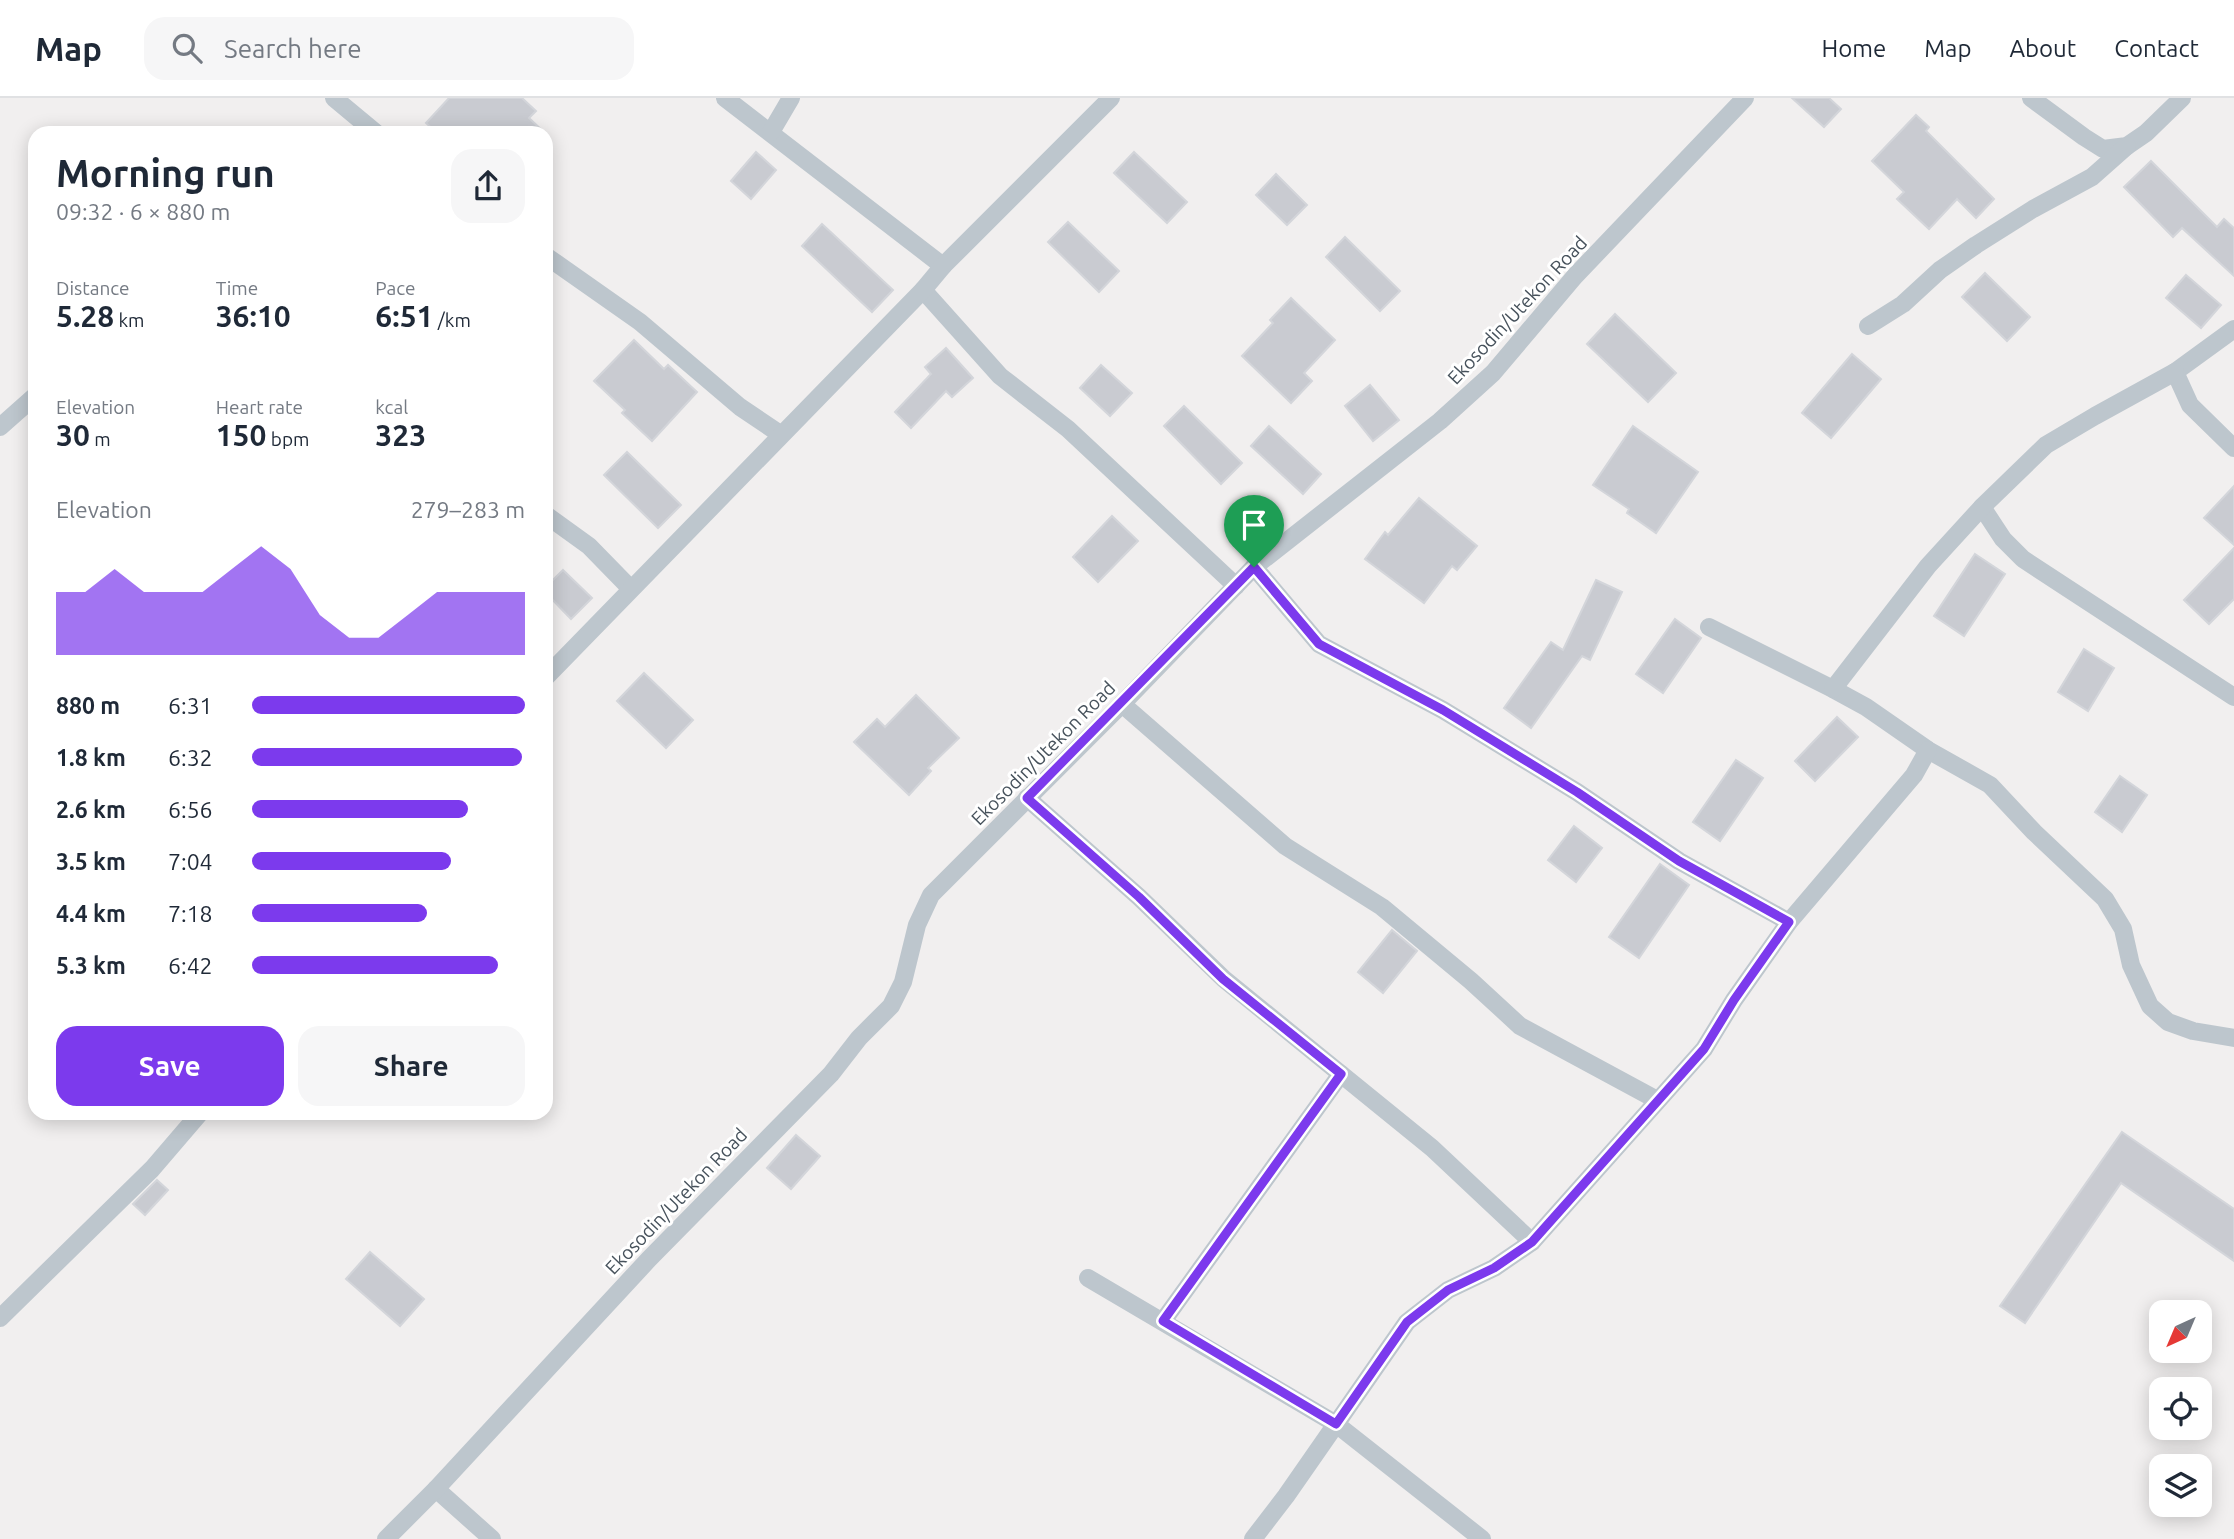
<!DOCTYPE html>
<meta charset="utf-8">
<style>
body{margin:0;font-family:Ubuntu,sans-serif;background:#f6f6f7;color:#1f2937;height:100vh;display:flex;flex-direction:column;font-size:26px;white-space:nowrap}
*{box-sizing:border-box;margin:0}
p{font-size:23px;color:#747a83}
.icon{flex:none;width:38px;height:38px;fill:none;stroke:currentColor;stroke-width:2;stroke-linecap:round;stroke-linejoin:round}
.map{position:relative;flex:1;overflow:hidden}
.drawer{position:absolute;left:28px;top:28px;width:525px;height:994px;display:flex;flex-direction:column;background:#fff;border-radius:21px;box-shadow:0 4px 18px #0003}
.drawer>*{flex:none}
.needle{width:46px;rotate:224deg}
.buttons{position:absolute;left:2149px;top:1202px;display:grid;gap:14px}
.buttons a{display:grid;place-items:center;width:63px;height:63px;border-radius:14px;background:#fff;box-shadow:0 4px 18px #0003;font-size:35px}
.pin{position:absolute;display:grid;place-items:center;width:60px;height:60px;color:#fff;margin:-72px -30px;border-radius:50% 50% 50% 0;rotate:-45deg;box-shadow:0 0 7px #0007}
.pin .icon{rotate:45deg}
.round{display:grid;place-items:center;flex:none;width:74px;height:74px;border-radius:21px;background:#f6f6f7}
.summary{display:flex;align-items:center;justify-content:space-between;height:119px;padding:0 28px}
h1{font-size:38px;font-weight:600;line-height:52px}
.stats{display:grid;grid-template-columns:repeat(3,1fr);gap:10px;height:119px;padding:7px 28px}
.stats div{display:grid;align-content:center}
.stats b{font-size:30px;font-weight:600}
.stats small{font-size:19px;font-weight:400}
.stats p{font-size:19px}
.chart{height:196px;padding:14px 28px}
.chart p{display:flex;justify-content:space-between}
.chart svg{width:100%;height:126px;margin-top:7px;fill:#7c3aed;opacity:.7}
.primary-button{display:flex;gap:14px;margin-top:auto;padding:14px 28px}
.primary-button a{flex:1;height:80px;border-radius:21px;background:#7c3aed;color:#fff;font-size:28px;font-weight:600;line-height:80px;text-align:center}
.primary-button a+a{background:#f6f6f7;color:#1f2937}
ul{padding:0 28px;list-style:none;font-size:23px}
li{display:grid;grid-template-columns:112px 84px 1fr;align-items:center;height:52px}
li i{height:18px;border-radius:9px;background:#7c3aed}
header{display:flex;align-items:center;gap:42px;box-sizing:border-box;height:98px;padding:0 35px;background:#fff;border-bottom:2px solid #e0e1e3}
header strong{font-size:33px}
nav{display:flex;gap:38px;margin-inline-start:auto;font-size:24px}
.search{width:490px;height:63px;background:#f6f6f7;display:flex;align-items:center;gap:18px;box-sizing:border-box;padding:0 24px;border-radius:21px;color:#747a83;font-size:26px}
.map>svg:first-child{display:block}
.building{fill:#c9cbd1;stroke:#d3d5da;stroke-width:2}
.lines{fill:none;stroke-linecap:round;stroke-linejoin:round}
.minor{stroke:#bdc6cd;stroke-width:18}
.route-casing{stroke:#fff;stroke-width:14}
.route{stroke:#7c3aed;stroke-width:9}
.labels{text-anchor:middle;stroke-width:6;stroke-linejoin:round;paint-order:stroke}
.street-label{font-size:19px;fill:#47525c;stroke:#fff}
</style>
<header>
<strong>Map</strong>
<div class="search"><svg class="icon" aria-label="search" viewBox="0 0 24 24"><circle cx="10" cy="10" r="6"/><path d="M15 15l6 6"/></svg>Search here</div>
<nav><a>Home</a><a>Map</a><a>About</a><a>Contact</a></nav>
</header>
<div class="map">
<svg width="2234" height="1441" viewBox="0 0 2234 1441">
<rect width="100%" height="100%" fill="#f1efef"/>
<g class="building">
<polygon points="449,0 522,0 536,13 529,20 545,35 437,35 426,25"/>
<polygon points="1792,0 1829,0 1841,11 1824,29"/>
<polygon points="1916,17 1929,29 1926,33 1994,101 1976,120 1957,101 1929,131 1897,101 1904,94 1872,63"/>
<polygon points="756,54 776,72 751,101 731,83"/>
<polygon points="1134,54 1187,104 1167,125 1114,75"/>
<polygon points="2151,63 2217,129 2224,121 2234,130 2234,178 2182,130 2173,139 2124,89"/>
<polygon points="1276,76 1307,107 1287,127 1256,97"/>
<polygon points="1068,124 1119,173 1099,194 1048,144"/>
<polygon points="822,126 893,192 872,214 802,148"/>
<polygon points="1345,139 1400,193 1380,213 1326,159"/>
<polygon points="1985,175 2030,219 2007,243 1962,199"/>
<polygon points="2186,177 2221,207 2201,230 2166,200"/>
<polygon points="1291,200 1335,242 1304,275 1312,283 1291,305 1242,258 1273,225 1270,222"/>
<polygon points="1615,216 1676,275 1648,304 1587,246"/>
<polygon points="634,242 664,271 668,267 697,294 652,343 622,315 625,312 594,283"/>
<polygon points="946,250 973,280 952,299 946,293 911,330 895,314 931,276 925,269"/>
<polygon points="1852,256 1881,281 1831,340 1802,315"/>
<polygon points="1101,267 1132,295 1110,318 1080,290"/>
<polygon points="1370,287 1399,322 1373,343 1345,308"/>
<polygon points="1184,308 1242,365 1221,386 1164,328"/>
<polygon points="1269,328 1321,376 1303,396 1251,348"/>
<polygon points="1633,328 1698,374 1656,435 1627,415 1629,411 1593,387"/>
<polygon points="627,354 681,407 658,430 604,377"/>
<polygon points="2234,388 2234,447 2204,420"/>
<polygon points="1419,400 1477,448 1457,472 1452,468 1424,505 1365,461 1385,434 1388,437"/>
<polygon points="1112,418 1138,443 1098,484 1073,459"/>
<polygon points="2234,450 2234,501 2209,526 2184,502"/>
<polygon points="1975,456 2005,476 1964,538 1934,518"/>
<polygon points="563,472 592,500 571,521 546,495 546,489"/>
<polygon points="1596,482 1622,494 1590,562 1582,558 1531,630 1504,610 1551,544 1563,552"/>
<polygon points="1675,521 1701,540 1663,595 1636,576"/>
<polygon points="2084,551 2114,570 2088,613 2058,594"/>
<polygon points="644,575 693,622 666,650 617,603"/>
<polygon points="916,597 959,640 928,670 931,673 909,697 854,644 877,621 885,629"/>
<polygon points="1837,619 1858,639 1815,683 1795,663"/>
<polygon points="1736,662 1763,680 1720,743 1693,724"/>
<polygon points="2120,678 2147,697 2122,734 2095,714"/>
<polygon points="1574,728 1602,750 1576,784 1548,762"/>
<polygon points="1660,766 1689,787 1639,860 1609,839"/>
<polygon points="1392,832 1417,853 1383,895 1358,874"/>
<polygon points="2122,1034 2234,1111 2234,1163 2121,1085 2025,1225 2000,1208"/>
<polygon points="796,1037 820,1058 791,1091 767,1070"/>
<polygon points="157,1082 168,1092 145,1117 133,1106"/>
<polygon points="370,1154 424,1201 400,1228 346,1181"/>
</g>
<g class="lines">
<g class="minor">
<polyline points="334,0 376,35"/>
<polyline points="725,0 943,168"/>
<polyline points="2031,0 2084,39 2103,51 2127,48 2146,35 2182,0"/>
<polyline points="771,34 791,0"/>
<polyline points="546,158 640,224 740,309 780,336"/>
<polyline points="923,192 1000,278 1068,331 1236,488"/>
<polyline points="1868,228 1903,206 1940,172 1976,147 2033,111 2092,79 2127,48"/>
<polyline points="2234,231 2175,274 2190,307 2234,350"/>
<polyline points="0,329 35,298"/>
<polyline points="1982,409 2003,441 2023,461 2234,599"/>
<polyline points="546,417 589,448 630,490"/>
<polyline points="1254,469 1319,546 1443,612 1577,694 1679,763 1789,824"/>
<polyline points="1709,529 1833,591 1866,609 1928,652 1990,687 2034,734 2105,801 2123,831 2131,867 2150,908 2168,924 2193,933 2234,940"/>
<polyline points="546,579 923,192 943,168 1111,0"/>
<polyline points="1833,591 1928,468 1982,409 2046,347 2095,318 2175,274"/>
<polyline points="1122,606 1285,748 1382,809 1471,883 1520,928 1657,1002"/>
<polyline points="1027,700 1139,799 1224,881 1432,1050 1532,1144"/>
<polyline points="1088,1180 1336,1326 1482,1441"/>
<polyline points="0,1220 152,1071 200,1015"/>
<polyline points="1163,1223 1341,976"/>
<polyline points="436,1391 492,1441"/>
<polyline points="386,1441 436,1391 649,1161 831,976 859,940 891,908 903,884 917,827 931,797 1122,606 1254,469 1440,323 1493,275 1575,178 1745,0"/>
<polyline points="1253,1441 1286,1398 1407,1224 1448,1192 1494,1170 1532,1144 1704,951 1734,902 1789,824 1914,677 1928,652"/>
</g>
</g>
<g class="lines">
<defs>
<polygon id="route" points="1254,469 1319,546 1443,612 1577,694 1679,763 1789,824 1734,902 1704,951 1532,1144 1494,1170 1448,1192 1407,1224 1336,1326 1163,1223 1341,976 1223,881 1139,799 1027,700"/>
</defs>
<use href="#route" class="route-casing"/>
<use href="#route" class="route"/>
</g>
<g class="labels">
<g class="street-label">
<text transform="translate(1517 212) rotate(-47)" y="7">Ekosodin/Utekon Road</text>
<text transform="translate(1043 655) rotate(-45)" y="7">Ekosodin/Utekon Road</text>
<text transform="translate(676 1103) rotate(-46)" y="7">Ekosodin/Utekon Road</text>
</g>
</g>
</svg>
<div class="buttons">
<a><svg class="needle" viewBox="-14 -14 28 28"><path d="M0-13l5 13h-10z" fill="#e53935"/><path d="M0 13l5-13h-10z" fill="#747a83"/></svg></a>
<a><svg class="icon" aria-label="locate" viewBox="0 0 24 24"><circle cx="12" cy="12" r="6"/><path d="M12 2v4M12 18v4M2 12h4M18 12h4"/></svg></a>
<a><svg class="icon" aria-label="layers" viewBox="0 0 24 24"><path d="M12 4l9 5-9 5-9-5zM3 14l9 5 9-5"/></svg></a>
</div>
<div class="pin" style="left:1254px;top:469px;background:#1e9e55"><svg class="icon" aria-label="arrive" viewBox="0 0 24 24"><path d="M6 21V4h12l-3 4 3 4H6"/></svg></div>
<section class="drawer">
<div class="summary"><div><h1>Morning run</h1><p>09:32 · 6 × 880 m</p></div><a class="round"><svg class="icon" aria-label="share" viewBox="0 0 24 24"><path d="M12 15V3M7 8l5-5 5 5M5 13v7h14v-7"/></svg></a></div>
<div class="stats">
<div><p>Distance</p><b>5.28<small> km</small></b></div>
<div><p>Time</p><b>36:10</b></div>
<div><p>Pace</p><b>6:51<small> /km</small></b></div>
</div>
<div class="stats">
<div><p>Elevation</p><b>30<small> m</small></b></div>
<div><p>Heart rate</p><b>150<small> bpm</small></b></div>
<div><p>kcal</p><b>323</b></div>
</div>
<div class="chart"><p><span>Elevation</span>279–283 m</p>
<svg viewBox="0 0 160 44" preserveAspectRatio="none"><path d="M0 44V22L10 22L20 14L30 22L40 22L50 22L60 14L70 6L80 14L90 30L100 38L110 38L120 30L130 22L140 22L150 22L160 22V44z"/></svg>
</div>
<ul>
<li><b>880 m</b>6:31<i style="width:100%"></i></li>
<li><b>1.8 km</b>6:32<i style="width:99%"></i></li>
<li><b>2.6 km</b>6:56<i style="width:79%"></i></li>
<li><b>3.5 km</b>7:04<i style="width:73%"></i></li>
<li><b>4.4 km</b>7:18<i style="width:64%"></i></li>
<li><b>5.3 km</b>6:42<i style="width:90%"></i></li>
</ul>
<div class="primary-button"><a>Save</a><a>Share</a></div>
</section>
</div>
